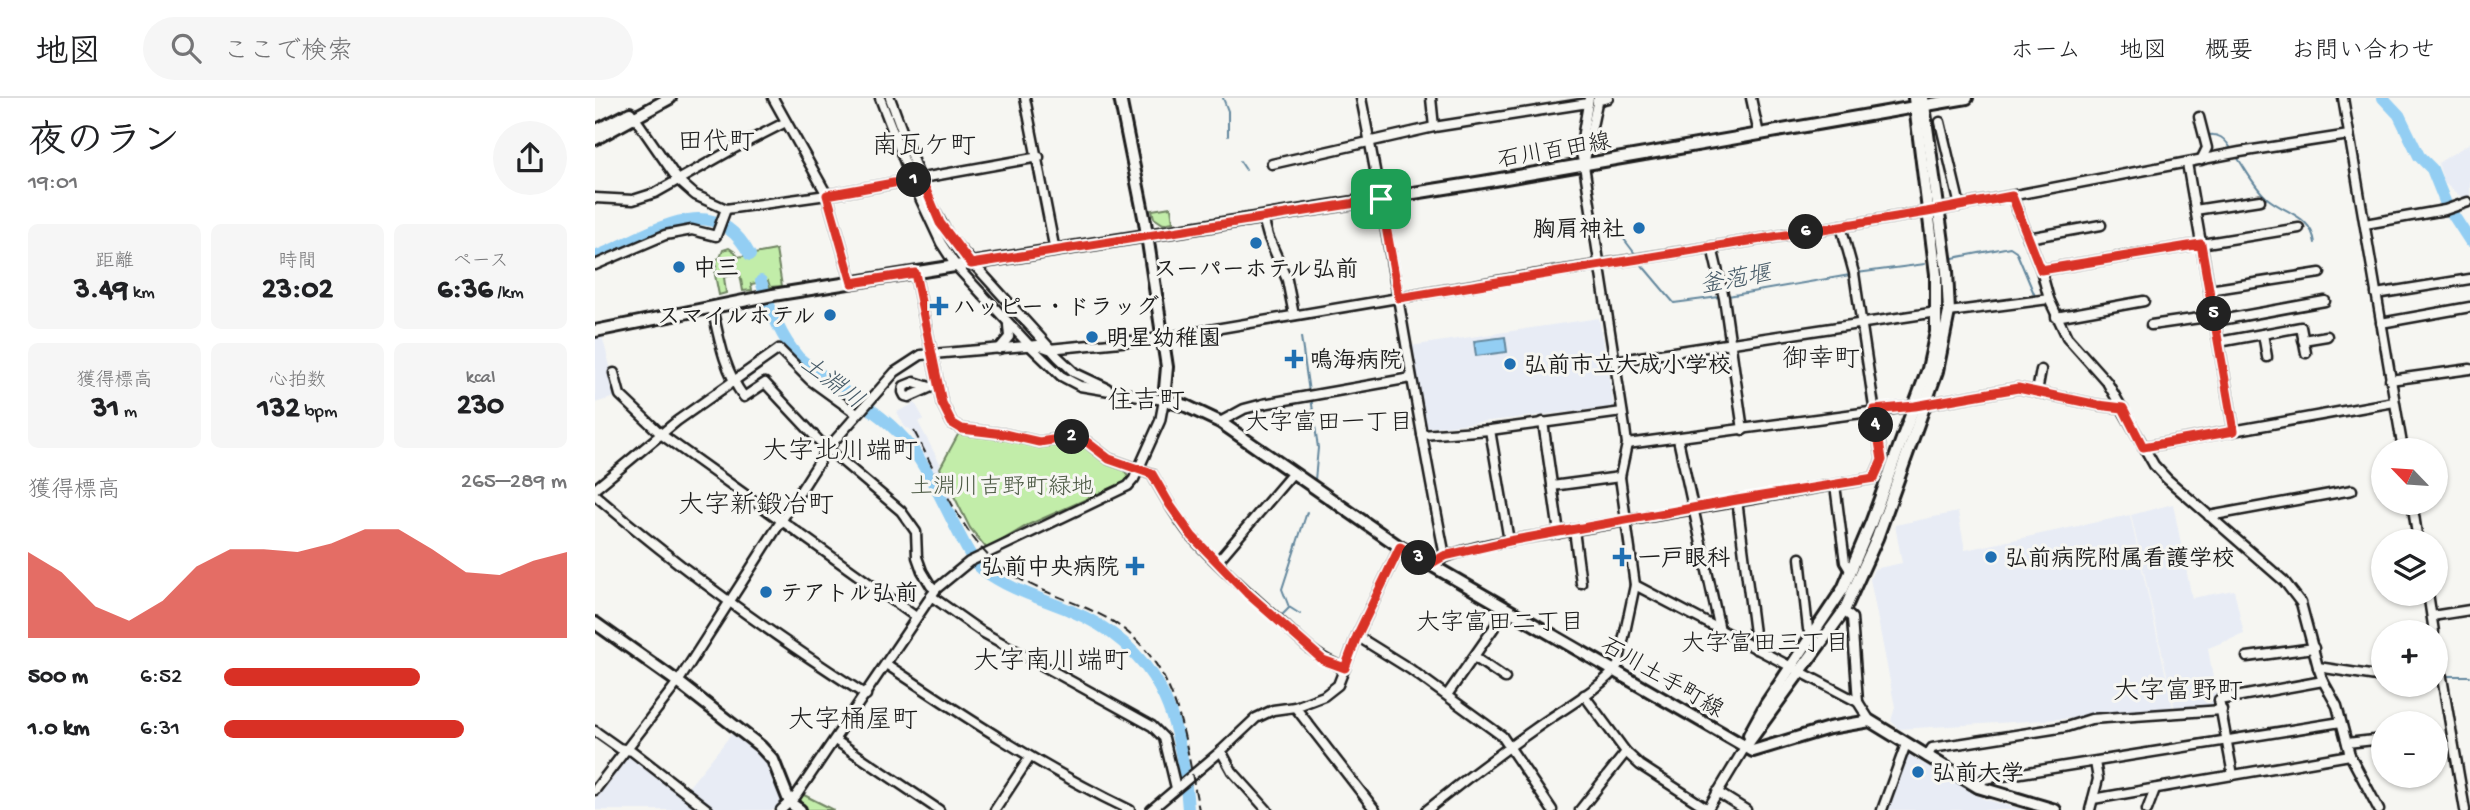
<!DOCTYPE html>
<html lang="ja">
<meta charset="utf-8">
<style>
body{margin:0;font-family:"Gochi Hand","Klee One",sans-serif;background:#f6f6f6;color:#202124;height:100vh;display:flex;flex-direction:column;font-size:26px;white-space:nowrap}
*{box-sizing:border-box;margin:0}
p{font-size:23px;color:#757577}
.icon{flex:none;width:38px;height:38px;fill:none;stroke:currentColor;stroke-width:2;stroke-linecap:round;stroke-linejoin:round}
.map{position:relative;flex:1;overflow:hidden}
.details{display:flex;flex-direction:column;background:#fff;width:595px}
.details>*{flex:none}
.needle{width:46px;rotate:295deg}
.buttons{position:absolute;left:1776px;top:340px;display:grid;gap:14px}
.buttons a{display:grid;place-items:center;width:77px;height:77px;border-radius:50%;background:#fff;box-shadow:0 2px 5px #0004;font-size:35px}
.pin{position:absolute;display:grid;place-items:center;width:60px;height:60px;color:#fff;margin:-30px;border-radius:14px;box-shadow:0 4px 10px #0006}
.km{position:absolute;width:35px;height:35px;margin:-18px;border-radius:50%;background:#222;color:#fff;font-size:19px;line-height:35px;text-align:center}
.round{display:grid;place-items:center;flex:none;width:74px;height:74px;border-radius:37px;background:#f6f6f6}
.headline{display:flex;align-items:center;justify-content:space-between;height:119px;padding:0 28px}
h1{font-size:38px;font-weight:700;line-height:52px}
.stats{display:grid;grid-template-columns:repeat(3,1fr);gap:10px;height:119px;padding:7px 28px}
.stats div{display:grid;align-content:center;border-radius:10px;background:#f6f6f6;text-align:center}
.stats b{font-size:30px;font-weight:700}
.stats small{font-size:19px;font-weight:400}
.stats p{font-size:19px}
.chart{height:196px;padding:14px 28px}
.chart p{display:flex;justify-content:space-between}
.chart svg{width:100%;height:126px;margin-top:7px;fill:#d93025;opacity:.7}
ul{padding:0 28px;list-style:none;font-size:23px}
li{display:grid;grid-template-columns:112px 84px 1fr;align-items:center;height:52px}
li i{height:18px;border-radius:9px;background:#d93025}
header{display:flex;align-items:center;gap:42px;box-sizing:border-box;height:98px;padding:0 35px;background:#fff;border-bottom:2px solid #e0e0e0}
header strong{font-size:33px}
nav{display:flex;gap:38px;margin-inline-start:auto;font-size:24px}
.search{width:490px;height:63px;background:#f6f6f6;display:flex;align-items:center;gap:18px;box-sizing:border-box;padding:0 24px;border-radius:38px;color:#757577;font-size:26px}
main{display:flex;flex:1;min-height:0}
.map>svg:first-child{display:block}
.built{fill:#e8ecf5}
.green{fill:#c2eda9;stroke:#6f8462;stroke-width:2}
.water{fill:#93cef3;stroke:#63879d;stroke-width:2}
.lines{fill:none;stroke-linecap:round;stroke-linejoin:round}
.stream{stroke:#63879d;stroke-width:2}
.river{stroke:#93cef3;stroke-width:12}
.minor-casing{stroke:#1c1c1c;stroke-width:13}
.major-casing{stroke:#1c1c1c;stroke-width:16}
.minor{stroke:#f6f6f2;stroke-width:8}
.major{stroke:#f6f6f2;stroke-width:10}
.rail{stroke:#1c1c1c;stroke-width:2;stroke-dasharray:10 5;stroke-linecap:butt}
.route-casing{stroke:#fff;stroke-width:14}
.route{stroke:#d93025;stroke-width:9}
.poi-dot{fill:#1f6fb2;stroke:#f6f6f2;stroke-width:2.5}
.labels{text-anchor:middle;stroke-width:6;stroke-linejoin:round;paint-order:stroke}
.street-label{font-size:23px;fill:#1c1c1c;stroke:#f6f6f2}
.poi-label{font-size:23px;font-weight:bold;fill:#1c1c1c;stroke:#f6f6f2;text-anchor:start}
.park-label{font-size:23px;fill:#4e5b46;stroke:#f6f6f2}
.water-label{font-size:24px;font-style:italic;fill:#465a67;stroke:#f6f6f2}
.neighbourhood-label{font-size:24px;fill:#1c1c1c;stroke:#f6f6f2}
.quarter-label{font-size:26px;fill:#1c1c1c;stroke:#f6f6f2}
</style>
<header>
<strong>地図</strong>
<div class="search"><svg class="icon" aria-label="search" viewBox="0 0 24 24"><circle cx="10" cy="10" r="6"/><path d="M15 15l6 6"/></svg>ここで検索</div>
<nav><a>ホーム</a><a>地図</a><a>概要</a><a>お問い合わせ</a></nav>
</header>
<main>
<section class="details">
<div class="headline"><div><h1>夜のラン</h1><p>19:01</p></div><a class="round"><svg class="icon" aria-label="share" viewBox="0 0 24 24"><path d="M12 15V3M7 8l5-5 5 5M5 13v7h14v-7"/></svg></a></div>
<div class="stats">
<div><p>距離</p><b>3.49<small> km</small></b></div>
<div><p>時間</p><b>23:02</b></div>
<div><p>ペース</p><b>6:36<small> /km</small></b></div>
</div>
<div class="stats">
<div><p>獲得標高</p><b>31<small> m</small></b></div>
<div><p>心拍数</p><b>132<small> bpm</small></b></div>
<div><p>kcal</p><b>230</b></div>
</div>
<div class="chart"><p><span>獲得標高</span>265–289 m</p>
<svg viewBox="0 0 160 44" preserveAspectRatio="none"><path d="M0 44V14L10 21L20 33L30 38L40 31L50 19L60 13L70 13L80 14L90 11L100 6L110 6L120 13L130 21L140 22L150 17L160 14V44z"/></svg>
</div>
<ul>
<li><b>500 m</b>6:52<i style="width:57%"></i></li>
<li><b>1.0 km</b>6:31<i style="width:70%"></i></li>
</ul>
</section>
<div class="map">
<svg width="1875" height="712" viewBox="0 0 1875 712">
<rect width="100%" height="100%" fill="#f6f6f2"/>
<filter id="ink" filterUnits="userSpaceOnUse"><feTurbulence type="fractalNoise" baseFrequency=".0143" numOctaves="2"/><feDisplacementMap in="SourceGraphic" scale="14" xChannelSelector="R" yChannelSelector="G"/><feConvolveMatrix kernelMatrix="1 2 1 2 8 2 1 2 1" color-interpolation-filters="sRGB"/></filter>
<g filter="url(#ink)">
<g class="built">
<polygon points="1875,45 1875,106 1849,85 1843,65"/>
<polygon points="1004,220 1019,309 831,330 815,248"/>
<polygon points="7,238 23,298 0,305 0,240"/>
<polygon points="320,305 329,321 323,324 347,369 345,371 348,380 358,398 352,402 314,330 311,331 302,314"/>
<polygon points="1578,406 1597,500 1639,492 1649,536 1613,550 1623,610 1580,612 1536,417"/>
<polygon points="1363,414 1370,452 1535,417 1579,614 1304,631 1296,623 1300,609 1275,481 1279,471 1307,465 1300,427"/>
<polygon points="139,633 166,656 174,665 193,712 0,712 0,701 32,659 37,658 88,696"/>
<polygon points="1311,655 1389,701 1429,712 1289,712"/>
</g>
<g class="green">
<polygon points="576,109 578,124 568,126 559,120 557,112"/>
<polygon points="134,150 140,154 143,159 181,152 187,188 175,189 173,183 156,186 157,192 148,193 145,176 129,179 131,195 124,197 120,177 122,161 125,160 128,152"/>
<polygon points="365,333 381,338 480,343 503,355 513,364 529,371 533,379 532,383 433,427 392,451 375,430 345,370"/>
<polygon points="207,696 239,712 212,712 202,704"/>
</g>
<polygon class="water" points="910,239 912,254 881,258 879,243"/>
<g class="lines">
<g class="stream">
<polyline points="628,0 633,13 633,38"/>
<path d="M1613,37C1624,36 1629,40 1635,49"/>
<path d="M1642,59C1651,72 1660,90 1672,100C1691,116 1716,117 1720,145"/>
<polyline points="645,63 651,72"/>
<polyline points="1016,124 1041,157"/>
<polyline points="1358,160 1415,149 1421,153 1440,198"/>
<polyline points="1046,166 1079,205 1124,199"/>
<polyline points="1262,175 1330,166"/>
<polyline points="1133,198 1255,177"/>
<polyline points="706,239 714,294"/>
<polyline points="716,299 723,350 720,382"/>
<polyline points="705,516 694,509 687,491 712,414"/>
<polyline points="687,517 694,510"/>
<polyline points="1853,578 1875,578"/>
</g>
<g class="river">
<polyline points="1788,0 1804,17 1824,58 1837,71 1851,106 1875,143"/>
<path d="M0,159C51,140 117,85 155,157"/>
<path d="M166,183C174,210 185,238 203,259C209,265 218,270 224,275C255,299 291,317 315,348C335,374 349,407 364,436C370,447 377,463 387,471C413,491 445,500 474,512C565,549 587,620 593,712"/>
</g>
<defs>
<g id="minor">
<polyline points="178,0 232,97 257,185"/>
<path d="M295,0C313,47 328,99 356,141L463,259L480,275L512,290"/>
<polyline points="430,0 460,153"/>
<path d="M766,0C797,152 819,305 850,458"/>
<polyline points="836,0 839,29"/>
<polyline points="1156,0 1164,36"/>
<polyline points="1748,0 1808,352"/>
<polyline points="1002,3 1013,0"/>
<polyline points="38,17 83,82 100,97 131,111 232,97 444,59"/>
<polyline points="1604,19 1612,50 1606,62"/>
<polyline points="1345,24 1365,108"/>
<polyline points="1592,65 1639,333"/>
<polyline points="677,66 839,29 993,5"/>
<polyline points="989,67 1003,0"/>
<polyline points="1417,98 1446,172 1454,201 1472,239 1512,284 1559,367 1572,381 1689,483 1706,505 1723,569 1728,583 1742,608 1755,657 1784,712"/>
<polyline points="0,100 38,102 60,95 138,51 191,24"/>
<polyline points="1600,112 1665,102"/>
<polyline points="668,120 673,138 692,182 699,217"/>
<polyline points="1770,126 1850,112 1873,104"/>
<polyline points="1433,140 1506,127"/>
<polyline points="1117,149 1129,200 1148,332"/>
<polyline points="0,167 70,137 97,132 121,138 131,111"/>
<polyline points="1446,172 1704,130"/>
<path d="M320,175L347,305L357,325L367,331L409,336L444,344L478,339L492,344L514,361L557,376C569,398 582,421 598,440C625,470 655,496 685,523C708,544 719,559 750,570"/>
<polyline points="1614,192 1725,175"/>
<polyline points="1781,196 1875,181"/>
<path d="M117,209C124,241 129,272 149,299L170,285L228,347L306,413L321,434L322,459L327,473L336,488L341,491"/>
<polyline points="1354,214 1454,201"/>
<polyline points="1461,219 1549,203"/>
<polyline points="1620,223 1730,203"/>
<polyline points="1786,225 1875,209"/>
<polyline points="1556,227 1619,218"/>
<polyline points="1668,236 1672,259"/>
<polyline points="1708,242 1732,238"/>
<polyline points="1624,244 1706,229 1711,255"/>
<polyline points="404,251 414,239 413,227"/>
<polyline points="1019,263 1342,214"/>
<polyline points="19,275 25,297 67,337 321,519"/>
<polyline points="1795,282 1875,271"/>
<polyline points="335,289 319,284 309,288 308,294 310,298 314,299 343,286"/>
<polyline points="1442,294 1446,272"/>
<polyline points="625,324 649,311 668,306 816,280"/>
<polyline points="948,324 964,435"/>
<polyline points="895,332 914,443"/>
<polyline points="827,337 895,332 1027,314"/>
<polyline points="1083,341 1125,532"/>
<polyline points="1032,346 1320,308 1423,290 1503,307 1528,310"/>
<polyline points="1548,349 1799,304"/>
<polyline points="1240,387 1250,464 1256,474"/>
<polyline points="957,388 1025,379"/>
<polyline points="0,391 82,323 184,251 215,282 262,316"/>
<path d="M0,397C85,471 176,536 271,597"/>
<polyline points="1142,402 1161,551"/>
<polyline points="1817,404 1823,443"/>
<polyline points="1614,418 1757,392"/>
<polyline points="979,432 986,485"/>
<polyline points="1205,460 1213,531 1218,537"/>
<polyline points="622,464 697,376"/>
<path d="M835,466C877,444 932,441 979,432C1079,414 1180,398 1279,380L1287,362L1259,175L1246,128"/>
<polyline points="1040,487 1263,604 1275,623"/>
<polyline points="1833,495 1839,534"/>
<polyline points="336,498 387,534 557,628 569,640 581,690"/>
<polyline points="1249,513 1257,520 1263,604"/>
<polyline points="1837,518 1875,512"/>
<polyline points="762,538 815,571 907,638 957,712"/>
<polyline points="1841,545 1870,712"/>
<polyline points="879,559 910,580"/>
<polyline points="1652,559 1719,550"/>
<path d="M291,566C370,619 449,671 535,712"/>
<polyline points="1723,569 1788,579"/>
<polyline points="1811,586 1819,586"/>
<polyline points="852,597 912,511"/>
<polyline points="989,597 1031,654 1045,667 1113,711"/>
<polyline points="700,609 780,712"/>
<polyline points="0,633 24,650 37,653 113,712"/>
<polyline points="240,642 344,712"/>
<polyline points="1752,645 1788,641"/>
<polyline points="626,653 637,673 672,712"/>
<polyline points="1332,659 1337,650 1471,629 1496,621 1627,612"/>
<polyline points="1638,677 1624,602 1728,583"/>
<polyline points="1383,689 1389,681 1746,624"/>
<polyline points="0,692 83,584 233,350 300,274 326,257 443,247 454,251 567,240 939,177 1117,149 1332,114 1645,54 1754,37"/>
<polyline points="1122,694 1151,712"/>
<polyline points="1498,701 1755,657"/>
<polyline points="186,712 201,698 341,491 374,464 533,388 539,381 565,323 569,302 485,288 466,278 435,248 361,168 346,145 317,83 285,0"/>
<polyline points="400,712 435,659"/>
<polyline points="556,712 626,653 661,620 678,612 700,609 729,598 743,587 762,538 805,449"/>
<path d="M832,712C868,683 904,656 941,630C963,614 1010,588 1023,567L1040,487L1025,379L1032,346L1030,330L989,67L985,52L994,0"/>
<polyline points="985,712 1031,654"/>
<polyline points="1112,712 1150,649"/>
<polyline points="1287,712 1311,646"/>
<polyline points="1495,712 1503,681 1500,664"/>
<polyline points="1552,712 1560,691"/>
</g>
<g id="major">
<polyline points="525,0 550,124 572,269 569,302 591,308 625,324 805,449 1158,653 1234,630 1275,623 1383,689 1460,712"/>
<polyline points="0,33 35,15"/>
<polyline points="0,41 75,0"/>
<polyline points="0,233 178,197 888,84 1372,0"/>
<polyline points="0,525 83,584 165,648 178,662 195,705 205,712"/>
<polyline points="1154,637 1171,606 1248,491 1276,425 1333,271 1341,234 1341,176 1319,0"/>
<polyline points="1150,649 1249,513 1282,440 1342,273 1354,214 1352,173 1328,0"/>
</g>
</defs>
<use href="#minor" class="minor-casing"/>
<use href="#major" class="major-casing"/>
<use href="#minor" class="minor"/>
<use href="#major" class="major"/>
<path class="rail" d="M319,333C340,372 367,436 400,464C429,489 466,498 500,514C583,553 588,633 604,712"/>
</g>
</g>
<g class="lines" filter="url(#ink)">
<defs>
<polygon id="route" points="326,80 345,125 376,166 786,101 804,200 1332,114 1417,98 1446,172 1606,146 1639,333 1548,349 1528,310 1503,307 1423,290 1320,308 1279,312 1287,362 1279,380 1142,402 914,443 849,458 835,466 805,449 762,538 750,570 728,562 652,495 597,438 575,407 557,376 514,361 492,344 478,339 444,344 409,336 367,331 357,325 347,305 320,175 257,185 232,97"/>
</defs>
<use href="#route" class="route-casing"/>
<use href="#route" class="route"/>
</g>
<g class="poi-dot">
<circle cx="1044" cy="130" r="7"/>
<circle cx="661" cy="145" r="7"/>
<circle cx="84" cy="169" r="7"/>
<path d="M340.5 197.5h7v7h7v7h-7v7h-7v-7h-7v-7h7z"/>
<circle cx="235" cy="217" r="7"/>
<circle cx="497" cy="239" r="7"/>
<path d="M695.5 250.5h7v7h7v7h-7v7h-7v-7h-7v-7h7z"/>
<circle cx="915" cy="266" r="7"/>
<path d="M1023.5 448.5h7v7h7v7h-7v7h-7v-7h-7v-7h7z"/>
<circle cx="1396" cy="459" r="7"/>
<path d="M536.5 457.5h7v7h7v7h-7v7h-7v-7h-7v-7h7z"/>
<circle cx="171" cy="494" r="7"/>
<circle cx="1323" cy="674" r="7"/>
</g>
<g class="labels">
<g class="street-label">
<text transform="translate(959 51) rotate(-10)" y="8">石川百田線</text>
<text transform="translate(1068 578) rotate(30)" y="8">石川土手町線</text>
</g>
<g class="poi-label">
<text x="1030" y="138" text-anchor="end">胸肩神社</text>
<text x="98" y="177">中三</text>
<text x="661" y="178" text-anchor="middle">スーパーホテル弘前</text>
<text x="358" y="216">ハッピー・ドラッグ</text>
<text x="221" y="225" text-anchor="end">スマイルホテル</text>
<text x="511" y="247">明星幼稚園</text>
<text x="715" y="269">鳴海病院</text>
<text x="929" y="274">弘前市立大成小学校</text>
<text x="1043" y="467">一戸眼科</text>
<text x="1410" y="467">弘前病院附属看護学校</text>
<text x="524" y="476" text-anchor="end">弘前中央病院</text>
<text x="185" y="502">テアトル弘前</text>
<text x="1337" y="682">弘前大学</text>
</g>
<g class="park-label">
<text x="407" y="395">土淵川吉野町緑地</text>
</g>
<g class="water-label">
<text transform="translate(1140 180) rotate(-10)" y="8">釜萢堰</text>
<text transform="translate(238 283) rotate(37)" y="8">土淵川</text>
</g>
<g class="neighbourhood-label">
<text x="734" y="331">大字富田一丁目</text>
<text x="905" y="531">大字富田二丁目</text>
<text x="1170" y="552">大字富田三丁目</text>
</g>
<g class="quarter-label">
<text x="121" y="51">田代町</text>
<text x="329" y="55">南瓦ケ町</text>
<text x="1226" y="268">御幸町</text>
<text x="551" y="310">住吉町</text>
<text x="245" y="360">大字北川端町</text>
<text x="161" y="414">大字新鍛冶町</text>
<text x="456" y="570">大字南川端町</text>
<text x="1583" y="600">大字富野町</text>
<text x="258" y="629">大字桶屋町</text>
</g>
</g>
</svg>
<div class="buttons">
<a><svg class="needle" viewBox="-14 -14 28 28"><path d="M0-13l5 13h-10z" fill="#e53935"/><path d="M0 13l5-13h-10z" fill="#757577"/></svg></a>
<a><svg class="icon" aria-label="layers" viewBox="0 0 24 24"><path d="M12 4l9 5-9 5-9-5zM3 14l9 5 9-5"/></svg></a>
<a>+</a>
<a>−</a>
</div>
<div class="pin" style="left:786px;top:101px;background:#1e9e55"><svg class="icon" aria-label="arrive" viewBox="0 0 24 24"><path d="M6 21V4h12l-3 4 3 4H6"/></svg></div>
<b class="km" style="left:319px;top:82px">1</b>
<b class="km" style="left:477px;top:339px">2</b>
<b class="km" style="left:824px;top:460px">3</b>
<b class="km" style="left:1281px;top:327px">4</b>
<b class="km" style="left:1619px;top:216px">5</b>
<b class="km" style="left:1211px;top:134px">6</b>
</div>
</main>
